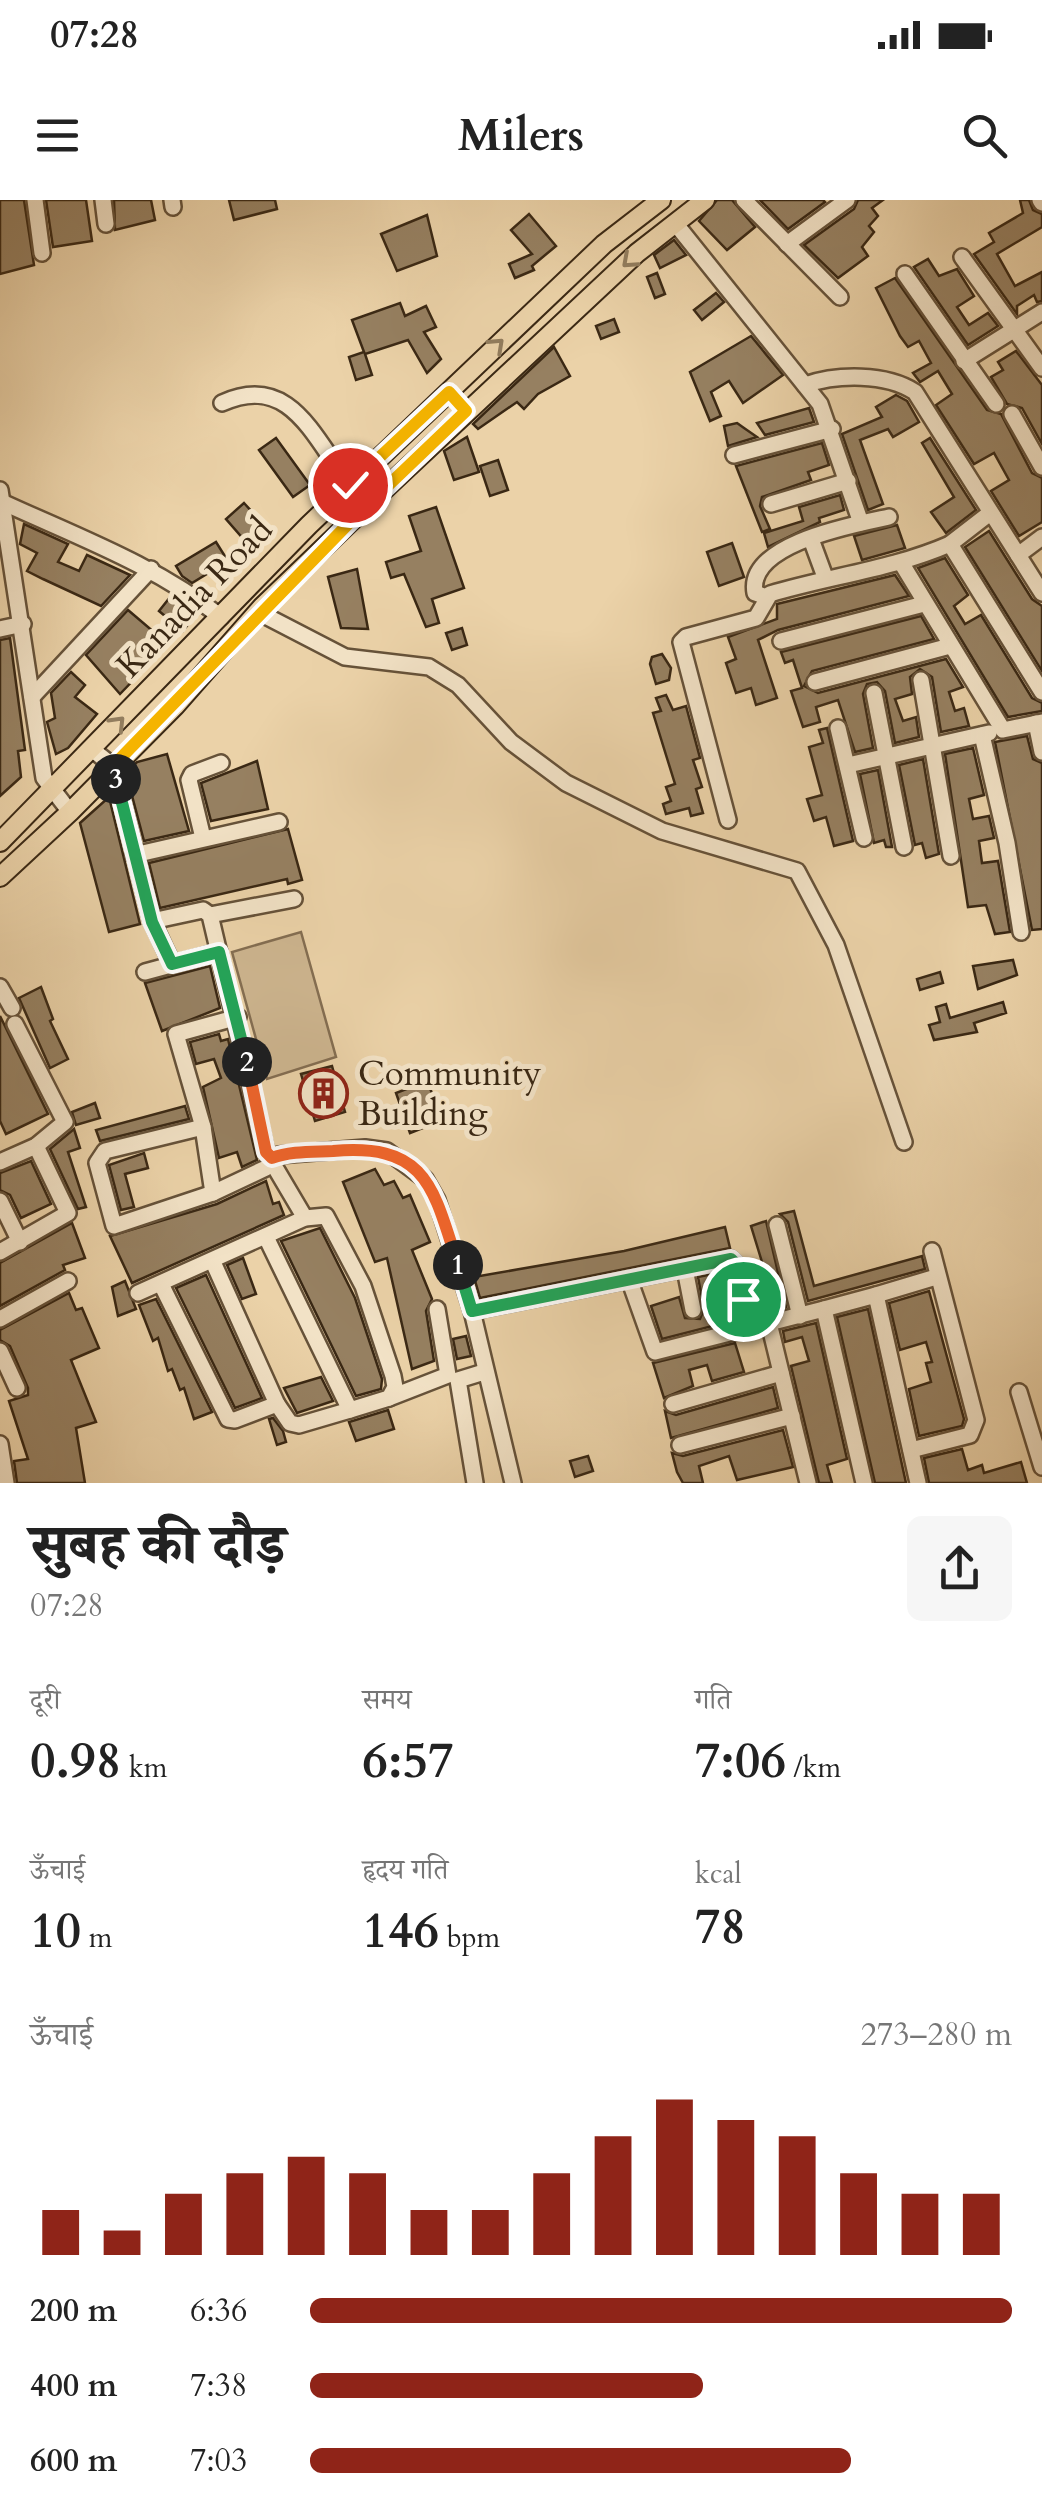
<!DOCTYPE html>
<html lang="hi">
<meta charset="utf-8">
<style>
body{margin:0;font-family:Cardo,"Noto Serif Devanagari",serif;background:#f6f6f6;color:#222;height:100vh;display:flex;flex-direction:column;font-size:38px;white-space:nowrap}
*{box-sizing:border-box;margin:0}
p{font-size:32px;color:#767676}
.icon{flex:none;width:55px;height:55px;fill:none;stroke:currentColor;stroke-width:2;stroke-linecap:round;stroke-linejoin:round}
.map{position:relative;height:1283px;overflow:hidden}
.details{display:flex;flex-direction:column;background:#fff;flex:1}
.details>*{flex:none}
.pin{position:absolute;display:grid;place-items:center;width:85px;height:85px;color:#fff;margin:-42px;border:5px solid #fff;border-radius:50%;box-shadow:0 2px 10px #0007}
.km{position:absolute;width:50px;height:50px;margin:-25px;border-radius:50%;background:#222;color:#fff;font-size:28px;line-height:50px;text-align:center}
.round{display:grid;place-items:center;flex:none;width:105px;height:105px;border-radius:15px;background:#f6f6f6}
.summary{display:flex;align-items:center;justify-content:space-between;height:170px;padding:0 30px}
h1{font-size:55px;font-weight:800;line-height:75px}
.metrics{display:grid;grid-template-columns:repeat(3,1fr);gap:15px;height:170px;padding:10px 30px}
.metrics div{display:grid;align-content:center}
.metrics b{font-size:50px;font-weight:800}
.metrics small{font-size:28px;font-weight:400}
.metrics p{font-size:28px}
.chart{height:280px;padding:20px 30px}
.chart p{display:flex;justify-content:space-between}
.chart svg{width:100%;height:180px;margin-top:10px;stroke:#8f2418;stroke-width:6}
ul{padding:0 30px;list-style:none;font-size:32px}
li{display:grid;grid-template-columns:160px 120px 1fr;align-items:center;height:75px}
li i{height:25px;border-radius:12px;background:#8f2418}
.status{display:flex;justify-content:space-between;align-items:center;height:70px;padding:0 50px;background:#fff;direction:ltr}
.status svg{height:28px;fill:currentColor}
header{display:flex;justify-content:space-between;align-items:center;height:130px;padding:0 30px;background:#fff;font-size:45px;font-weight:800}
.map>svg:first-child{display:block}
.green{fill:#cdb58f;stroke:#846e52;stroke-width:2.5}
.building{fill:#968061;stroke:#3a2814;stroke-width:2.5}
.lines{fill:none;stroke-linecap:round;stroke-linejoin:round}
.minor-casing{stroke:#665239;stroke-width:20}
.major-casing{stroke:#3a2814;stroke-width:22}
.minor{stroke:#f2e2c6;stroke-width:15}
.major{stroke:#ebd2a8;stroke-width:18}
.oneway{stroke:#927d5e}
.split-1-casing{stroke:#fff;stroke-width:20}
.split-2-casing{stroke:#fff;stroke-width:20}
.split-3-casing{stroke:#fff;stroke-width:20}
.split-4-casing{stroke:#fff;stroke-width:20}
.split-5-casing{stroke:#fff;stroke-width:20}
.split-1{stroke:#22a559;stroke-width:12}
.split-2{stroke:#f0652b;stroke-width:12}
.split-3{stroke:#22a559;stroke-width:12}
.split-4{stroke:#f5b400;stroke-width:12}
.split-5{stroke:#f5b400;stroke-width:12}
.labels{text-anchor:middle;stroke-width:10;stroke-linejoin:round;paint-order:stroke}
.street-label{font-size:35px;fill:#3a2814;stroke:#f2e2c6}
.poi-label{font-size:35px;fill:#3a2814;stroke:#f2e2c6;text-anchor:start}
</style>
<div class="status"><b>07:28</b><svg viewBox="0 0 49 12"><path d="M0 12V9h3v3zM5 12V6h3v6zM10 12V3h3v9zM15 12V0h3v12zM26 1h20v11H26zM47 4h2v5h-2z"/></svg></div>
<header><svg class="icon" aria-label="menu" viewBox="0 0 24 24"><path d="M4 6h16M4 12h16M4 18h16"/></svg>Milers<svg class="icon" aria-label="search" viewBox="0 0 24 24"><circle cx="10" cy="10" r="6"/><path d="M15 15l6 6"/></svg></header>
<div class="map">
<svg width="1042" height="1283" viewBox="0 0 1042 1283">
<rect width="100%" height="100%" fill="#ebd2a8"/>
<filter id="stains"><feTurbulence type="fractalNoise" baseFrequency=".002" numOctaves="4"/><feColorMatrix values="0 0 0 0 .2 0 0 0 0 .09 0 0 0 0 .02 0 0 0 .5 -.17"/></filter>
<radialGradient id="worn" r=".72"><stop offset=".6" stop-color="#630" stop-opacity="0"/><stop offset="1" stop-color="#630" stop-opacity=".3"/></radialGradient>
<polygon class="green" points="301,732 336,857 267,879 232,752"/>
<g class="building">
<polygon points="0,0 24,0 34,65 0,74"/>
<polygon points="46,0 86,0 92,41 53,47"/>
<polygon points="114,0 151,0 155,20 115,30"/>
<polygon points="229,0 275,0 277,9 234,20"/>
<polygon points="717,0 732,0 755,27 727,50 699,21"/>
<polygon points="760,0 823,0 825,2 788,29"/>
<polygon points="858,0 883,0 872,8 878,16 869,26 874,32 862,47 868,56 838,78 804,45 854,9"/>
<polygon points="1020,0 1029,0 1033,10 1042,14 1042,27 997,54 1015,86 1042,72 1042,101 1037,102 1034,95 1017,106 1017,114 974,54 994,42 989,33 1023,13"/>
<polygon points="529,14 556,46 532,66 534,70 515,78 509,64 532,54 511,30"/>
<polygon points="427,15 437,56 397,71 381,34"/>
<polygon points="674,40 686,55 660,68 654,55"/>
<polygon points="928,59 939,76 957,69 974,96 957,107 969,125 988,113 998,126 968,145 914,67"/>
<polygon points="657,73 665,94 655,98 647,77"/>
<polygon points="895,78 987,210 1001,214 1032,273 1042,278 1042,322 1019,336 991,291 1009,280 994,253 974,264 936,205 952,194 938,171 920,182 913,173 931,163 919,141 908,147 900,136 876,88"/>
<polygon points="716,93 724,102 702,120 694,110"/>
<polygon points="400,103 405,116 426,106 436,127 424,132 441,159 427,173 408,140 365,154 372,175 356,180 349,157 364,152 352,120"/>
<polygon points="614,119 619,132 601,139 596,126"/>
<polygon points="751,136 783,175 743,203 729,181 711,192 721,216 710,221 690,172"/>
<polygon points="554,147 570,176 538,194 524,209 517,202 478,229 473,224"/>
<polygon points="1016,151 1042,185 1042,244 1022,208 1007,204 991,177 1003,170 998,162"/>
<polygon points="896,195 907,201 919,222 893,237 888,229 860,240 883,304 868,310 842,234 882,217 876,207"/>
<polygon points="809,208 814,222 765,235 757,223"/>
<polygon points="737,223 744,228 757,237 728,246 724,226"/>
<polygon points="467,237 479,272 454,280 444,251"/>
<polygon points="276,238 310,285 293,297 259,250"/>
<polygon points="930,238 976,310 946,333 931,312 954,297 922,243"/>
<polygon points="822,243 829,265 808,272 811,280 762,297 760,306 770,329 762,332 736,266"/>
<polygon points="498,260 508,290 490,296 480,266"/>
<polygon points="840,295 844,310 819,318 820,322 768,347 764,333 803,321 799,307"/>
<polygon points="244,303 265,326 246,342 226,319"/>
<polygon points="436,307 464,388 432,399 439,423 426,427 404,374 391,378 386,362 421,351 409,316"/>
<polygon points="24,324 68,344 58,362 79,371 87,355 130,375 101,406 43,379 27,371 37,353 20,344"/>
<polygon points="897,325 905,348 862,360 854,336"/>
<polygon points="989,331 1032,399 1042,406 1042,471 965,347"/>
<polygon points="216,342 228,361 192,383 182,376 176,366"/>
<polygon points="732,343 744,377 719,386 707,352"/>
<polygon points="945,358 968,395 954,406 965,424 981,415 1032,498 1042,503 1042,511 1008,517 918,368"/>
<polygon points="357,369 368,429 341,428 328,377"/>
<polygon points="895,375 909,396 778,430 758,440 777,498 756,505 751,488 736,493 726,463 736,459 728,437 777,419 777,404"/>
<polygon points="171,396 197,413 183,431 159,411"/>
<polygon points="128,410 168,444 120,494 86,455"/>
<polygon points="921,416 934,439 812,471 804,486 818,493 946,459 963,487 949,492 955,511 964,508 969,526 941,532 932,477 920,469 910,477 912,494 895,499 903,521 916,517 919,537 895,543 885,491 877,482 867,484 863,494 873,548 855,552 838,500 816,507 820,522 803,527 791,491 802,488 793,460 785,463 781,452"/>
<polygon points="462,428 467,445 452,450 446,433"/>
<polygon points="10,438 25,550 18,551 21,577 0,596 0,440"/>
<polygon points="662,454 671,468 669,480 656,484 650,464 652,457"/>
<polygon points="71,472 85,485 75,497 97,514 68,548 56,554 47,522 55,518 51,493"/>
<polygon points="666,495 673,510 686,506 700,558 693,560 702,587 696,589 703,613 691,616 689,608 666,614 663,604 671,601 666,587 675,584 653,513 661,511 656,498"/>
<polygon points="827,528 853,641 834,646 826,617 814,621 807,599 822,595 809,547 823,543 819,530"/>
<polygon points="1027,536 1033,559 1042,563 1042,729 1032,730 995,542"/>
<polygon points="973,548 984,595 969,599 973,619 989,616 994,638 979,641 982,663 998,661 1010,732 995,734 986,705 968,707 945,554"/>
<polygon points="167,554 189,631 144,641 126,573 137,562"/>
<polygon points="923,559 939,654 926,658 922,643 915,645 899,565"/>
<polygon points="257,561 268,609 211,621 201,583"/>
<polygon points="878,570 892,647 886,647 884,640 874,643 860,574"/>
<polygon points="109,597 140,724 109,732 80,623"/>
<polygon points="288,629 302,680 288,684 287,679 160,708 149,663"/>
<polygon points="1013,760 1017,775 978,789 973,766"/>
<polygon points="210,766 220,808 162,831 145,783"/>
<polygon points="940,772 943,783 920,790 917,779"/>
<polygon points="41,787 53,819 50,821 68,859 50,868 19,798"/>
<polygon points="1003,802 1006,813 974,823 977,832 934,840 929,825 940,822 936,807 946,804 950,818"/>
<polygon points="0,816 48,914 6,934 0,921"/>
<polygon points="219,834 221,841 228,839 257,960 242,967 237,952 219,958 203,887 221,878 214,859 196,864 190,842"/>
<polygon points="332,866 345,912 315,921 301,874"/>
<polygon points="427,881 443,920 410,933 396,893"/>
<polygon points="95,903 100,918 76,925 72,912"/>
<polygon points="185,906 189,919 100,941 96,930"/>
<polygon points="74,929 80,948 68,952 86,1007 78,1009 50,949"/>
<polygon points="144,953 148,968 125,974 134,1007 121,1010 109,965"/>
<polygon points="31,961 51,1004 21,1018 10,995 0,990 0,973"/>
<polygon points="375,969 384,985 394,981 403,998 410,995 430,1042 412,1050 432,1099 426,1111 434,1161 412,1169 387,1058 375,1062 343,982"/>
<polygon points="266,981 273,1004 279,1002 284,1015 132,1083 110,1036 217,1004"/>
<polygon points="794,1011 814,1086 922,1056 925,1069 808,1101 788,1022 780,1014"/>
<polygon points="766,1021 786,1107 662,1139 651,1106 679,1097 685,1118 700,1119 704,1109 698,1077 727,1071 734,1105 744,1110 751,1107 754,1097 749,1065 762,1062 751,1026"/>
<polygon points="72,1023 85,1058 63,1065 65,1070 0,1106 0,1063"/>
<polygon points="725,1027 730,1048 480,1098 474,1077 624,1051"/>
<polygon points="320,1028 355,1098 382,1179 381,1189 356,1196 281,1041"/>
<polygon points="243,1058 256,1094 242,1099 227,1065"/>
<polygon points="206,1075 262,1198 235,1208 176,1088"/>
<polygon points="125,1081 136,1109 118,1116 112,1087"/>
<polygon points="929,1091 964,1219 962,1226 919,1236 909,1189 931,1182 926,1163 932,1162 926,1142 900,1150 889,1103"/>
<polygon points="69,1093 76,1110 82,1108 99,1148 71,1160 96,1222 76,1228 85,1283 17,1283 14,1261 28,1259 9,1201 28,1195 28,1188 10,1146 0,1140 0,1130"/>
<polygon points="156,1099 212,1212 194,1219 184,1188 180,1190 172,1169 168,1171 158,1138 153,1141 139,1105"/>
<polygon points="868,1109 906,1283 875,1283 837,1117"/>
<polygon points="816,1123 847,1259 827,1265 832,1283 819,1283 791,1166 809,1161 802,1137 785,1142 783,1131"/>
<polygon points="466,1136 471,1156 457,1159 453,1139"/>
<polygon points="735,1143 744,1172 712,1181 707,1165 689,1170 693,1186 664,1198 653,1163"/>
<polygon points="321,1177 333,1201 297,1213 284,1188"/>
<polygon points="773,1187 778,1208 671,1238 665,1211 676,1215"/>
<polygon points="388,1210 394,1229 356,1241 349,1222"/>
<polygon points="273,1218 283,1231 286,1242 277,1245 269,1219"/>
<polygon points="783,1230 793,1267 737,1280 729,1256 699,1266 703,1283 683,1283 677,1272 672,1253 683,1256"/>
<polygon points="962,1249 968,1270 982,1265 984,1273 1021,1262 1027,1283 929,1283 924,1258"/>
<polygon points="588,1256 593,1271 575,1277 570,1261"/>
</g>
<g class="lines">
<defs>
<g id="minor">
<polyline points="35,0 42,53"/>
<polyline points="103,0 106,24"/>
<polyline points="172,0 173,7"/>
<polyline points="744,0 840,97"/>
<polyline points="1040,0 1042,3"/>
<polyline points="675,23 820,204 861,323"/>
<polyline points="787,44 847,0"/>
<polyline points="962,57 1042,168"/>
<polyline points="905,74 996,204"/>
<polyline points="964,161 1042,112"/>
<path d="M805,185C837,174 886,173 915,192L1042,393"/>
<path d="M222,203C290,172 313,237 350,285"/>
<polyline points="1012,214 1042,267"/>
<polyline points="734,255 832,229"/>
<polyline points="0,290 44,578 70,612"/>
<path d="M2,302C78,337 155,365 221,417"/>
<polyline points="771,304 848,281"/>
<polyline points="990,313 950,344 1042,492"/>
<polyline points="811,339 825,377"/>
<polyline points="1018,355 1042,337"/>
<polyline points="902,364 1003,530 1042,522"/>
<path d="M767,397L755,393C746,344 852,325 889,317"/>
<polyline points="258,412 345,457 429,467 458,485 511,542 566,583 662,631 797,671 836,745 904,942"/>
<polyline points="0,429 23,424"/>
<polyline points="781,441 924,404"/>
<polyline points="921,480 951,656"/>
<polyline points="815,482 950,446"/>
<polyline points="874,493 904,647"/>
<polyline points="32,497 151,369"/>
<polyline points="1036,523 1042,552"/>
<polyline points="838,528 864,638"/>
<polyline points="982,535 1007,643 1021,732"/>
<polyline points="93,550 113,566 152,721 172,764"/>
<polyline points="848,565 989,533"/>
<path d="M728,620L681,442L686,437L756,418L770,394C830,376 893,369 950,344"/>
<polyline points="203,638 189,580 192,574 221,563"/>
<polyline points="134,655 279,622"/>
<polyline points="210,715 294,699"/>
<polyline points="152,721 203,710 210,715 266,952 305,1018"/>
<polyline points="145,772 219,752"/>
<polyline points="0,787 12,808"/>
<polyline points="238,817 176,834 203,927 213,993 266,968 279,955 365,948 387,951 425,979 437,1000 472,1111 513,1283"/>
<polyline points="203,927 105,951 97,963 114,1026 213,993"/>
<polyline points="0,962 36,946 65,922 15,824"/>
<polyline points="0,1001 20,1042"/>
<polyline points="777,1025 800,1116"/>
<polyline points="0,1052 68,1013 36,946"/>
<polyline points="685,1069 693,1110"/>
<polyline points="629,1079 655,1152 769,1123"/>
<polyline points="161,1084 228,1219 235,1220 277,1204 213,1062"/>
<polyline points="138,1093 305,1018 326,1016 363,1086 393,1176 395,1187 389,1198 350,1210 266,1037"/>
<polyline points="876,1095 936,1077"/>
<polyline points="472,1111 731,1059 738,1066 743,1099"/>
<polyline points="0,1119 68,1081"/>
<polyline points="0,1151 17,1188"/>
<polyline points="1019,1192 1042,1267"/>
<polyline points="389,1198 448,1175 437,1109"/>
<polyline points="277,1204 290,1223 299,1225 350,1210"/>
<polyline points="673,1204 781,1173"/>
<polyline points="0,1244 6,1283"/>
<polyline points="680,1245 792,1216"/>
<polyline points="911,1250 970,1235 976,1220 932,1051"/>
<polyline points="475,1283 458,1180 484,1172"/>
<polyline points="808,1283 769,1123 824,1109"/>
<polyline points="864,1283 824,1109 876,1095 918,1283"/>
</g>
<g id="major">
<polyline points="0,642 309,325 604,44 661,0"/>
<polyline points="0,677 70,612 175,506 262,407 370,303 637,53 705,0"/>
</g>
</defs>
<use href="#minor" class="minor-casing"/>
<use href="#major" class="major-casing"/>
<use href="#minor" class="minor"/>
<use href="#major" class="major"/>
</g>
<defs><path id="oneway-chevron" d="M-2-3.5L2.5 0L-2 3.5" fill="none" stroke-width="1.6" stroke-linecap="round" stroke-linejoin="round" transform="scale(2.5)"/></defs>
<g class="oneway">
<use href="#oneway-chevron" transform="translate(629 61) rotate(138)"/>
<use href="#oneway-chevron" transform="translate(497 145) rotate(-43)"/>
<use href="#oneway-chevron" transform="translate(118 523) rotate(-46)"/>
</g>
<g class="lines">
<defs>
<polyline id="split-1" points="458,1065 472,1111 731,1059 738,1066 743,1099"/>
<path id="split-2" d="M247,862L266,952L272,958C290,951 313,952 333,951C427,943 433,987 458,1065"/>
<polyline id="split-3" points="116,579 152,722 172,764 219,752 247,862"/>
<polyline id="split-4" points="116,579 113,566 352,320"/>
<polyline id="split-5" points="350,285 449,192 466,211 352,320"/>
</defs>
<use href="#split-1" class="split-1-casing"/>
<use href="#split-2" class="split-2-casing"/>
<use href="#split-3" class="split-3-casing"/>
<use href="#split-4" class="split-4-casing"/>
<use href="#split-5" class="split-5-casing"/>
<use href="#split-1" class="split-1"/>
<use href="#split-2" class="split-2"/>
<use href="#split-3" class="split-3"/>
<use href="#split-4" class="split-4"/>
<use href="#split-5" class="split-5"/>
</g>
<defs>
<symbol id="building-ring" viewBox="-11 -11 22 22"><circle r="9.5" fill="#f2e2c6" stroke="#8f2418" stroke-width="1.5"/><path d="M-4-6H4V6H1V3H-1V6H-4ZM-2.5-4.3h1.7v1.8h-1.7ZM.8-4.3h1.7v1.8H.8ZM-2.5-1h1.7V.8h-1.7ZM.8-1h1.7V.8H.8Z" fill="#8f2418"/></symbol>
</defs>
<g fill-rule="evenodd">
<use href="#building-ring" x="296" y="866" width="55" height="55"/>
</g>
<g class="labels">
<g class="street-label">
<text transform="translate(194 397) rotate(-46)" y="12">Kanadia Road</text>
</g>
<g class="poi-label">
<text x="358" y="885">Community<tspan x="358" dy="40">Building</tspan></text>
</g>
</g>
<rect width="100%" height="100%" filter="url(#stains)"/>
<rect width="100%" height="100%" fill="url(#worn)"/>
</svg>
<div class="pin" style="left:743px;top:1099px;background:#1e9e55"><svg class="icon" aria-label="arrive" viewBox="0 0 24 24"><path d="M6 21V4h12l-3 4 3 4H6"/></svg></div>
<div class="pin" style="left:350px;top:285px;background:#d93025"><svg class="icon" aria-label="check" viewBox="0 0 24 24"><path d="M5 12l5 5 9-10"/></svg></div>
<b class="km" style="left:458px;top:1065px">1</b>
<b class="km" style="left:247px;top:862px">2</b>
<b class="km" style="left:116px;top:579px">3</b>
</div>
<section class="details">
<div class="summary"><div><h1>सुबह की दौड़</h1><p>07:28</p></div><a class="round"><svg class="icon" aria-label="share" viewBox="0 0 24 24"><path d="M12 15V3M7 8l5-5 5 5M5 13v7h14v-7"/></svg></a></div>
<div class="metrics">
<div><p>दूरी</p><b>0.98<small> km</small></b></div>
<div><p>समय</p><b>6:57</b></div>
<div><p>गति</p><b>7:06<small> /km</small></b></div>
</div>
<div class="metrics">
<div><p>ऊँचाई</p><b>10<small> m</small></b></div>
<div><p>हृदय गति</p><b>146<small> bpm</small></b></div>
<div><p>kcal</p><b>78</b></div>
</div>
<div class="chart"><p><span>ऊँचाई</span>273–280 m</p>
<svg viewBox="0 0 160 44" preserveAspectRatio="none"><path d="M5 44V33M15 44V38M25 44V29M35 44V24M45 44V20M55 44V24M65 44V33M75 44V33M85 44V24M95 44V15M105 44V6M115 44V11M125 44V15M135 44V24M145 44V29M155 44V29"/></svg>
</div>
<ul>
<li><b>200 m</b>6:36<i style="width:100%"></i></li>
<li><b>400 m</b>7:38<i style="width:56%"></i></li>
<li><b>600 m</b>7:03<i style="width:77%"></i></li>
</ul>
</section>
